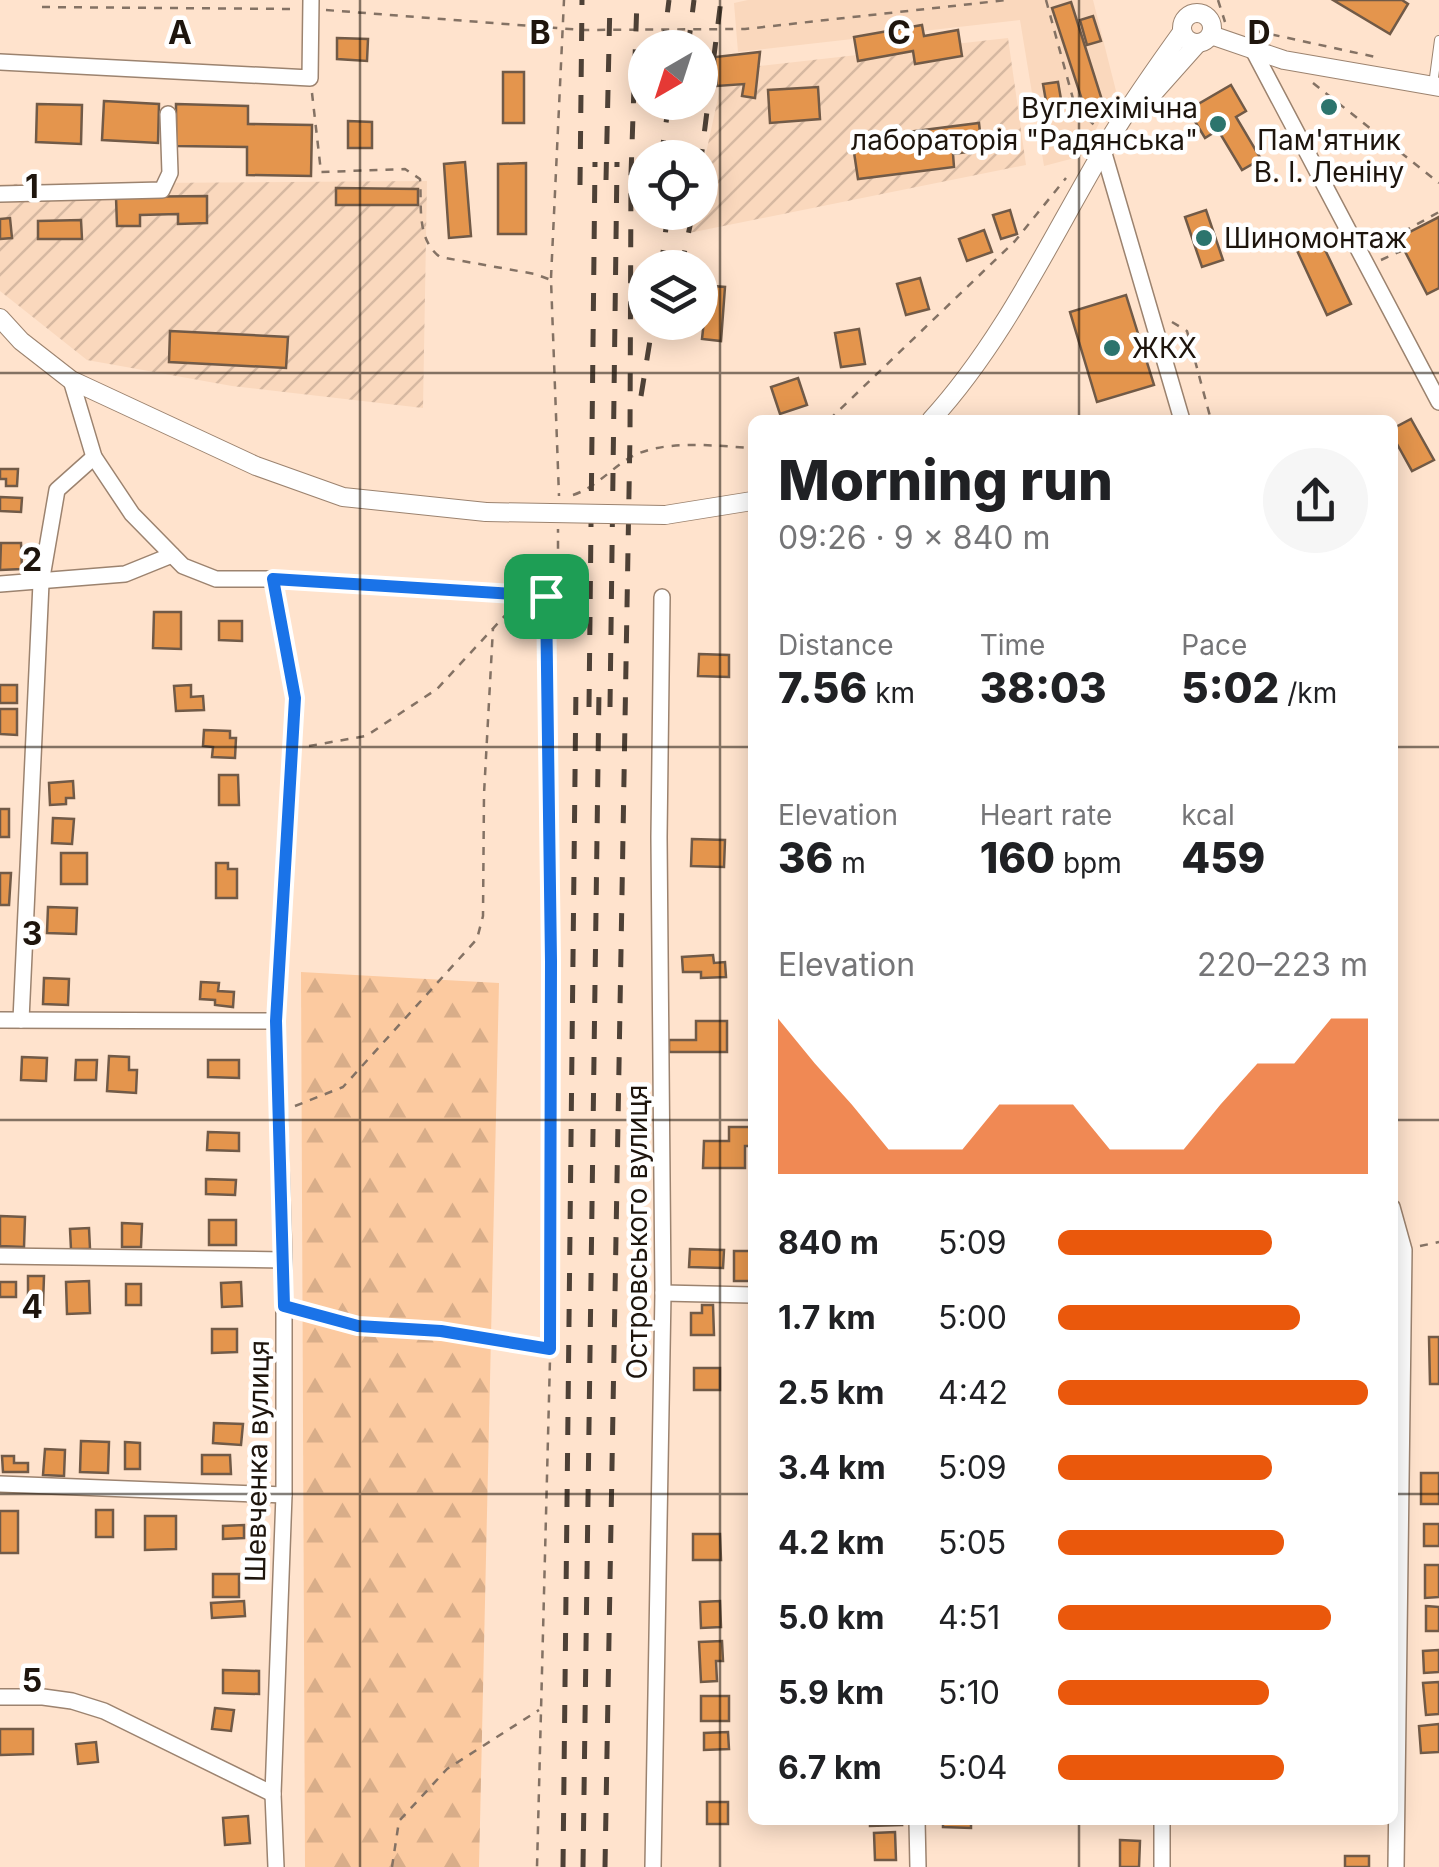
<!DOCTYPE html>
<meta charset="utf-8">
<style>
body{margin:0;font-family:Inter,sans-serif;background:#f6f6f6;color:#202124;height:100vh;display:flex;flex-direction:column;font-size:38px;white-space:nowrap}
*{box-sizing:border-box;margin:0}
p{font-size:32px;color:#757577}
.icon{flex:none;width:55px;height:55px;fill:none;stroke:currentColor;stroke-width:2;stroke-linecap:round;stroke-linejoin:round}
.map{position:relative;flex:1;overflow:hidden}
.sheet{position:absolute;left:748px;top:415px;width:650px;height:1410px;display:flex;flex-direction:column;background:#fff;border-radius:15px;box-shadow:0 5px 25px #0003}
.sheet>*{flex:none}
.needle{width:65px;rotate:219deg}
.controls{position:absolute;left:628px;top:30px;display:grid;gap:20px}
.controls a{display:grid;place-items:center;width:90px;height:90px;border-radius:50%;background:#fff;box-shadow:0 5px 25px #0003;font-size:50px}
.pin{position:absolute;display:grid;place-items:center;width:85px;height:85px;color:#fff;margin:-42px;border-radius:20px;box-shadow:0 5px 15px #0006}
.round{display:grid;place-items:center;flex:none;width:105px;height:105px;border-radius:52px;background:#f6f6f6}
.headline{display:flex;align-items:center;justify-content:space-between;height:170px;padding:0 30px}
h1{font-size:55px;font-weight:800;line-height:75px}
.figures{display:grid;grid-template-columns:repeat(3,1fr);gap:15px;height:170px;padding:10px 30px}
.figures div{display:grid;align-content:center}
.figures b{font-size:42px;font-weight:800}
.figures small{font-size:28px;font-weight:400}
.figures p{font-size:28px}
.chart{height:280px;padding:20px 30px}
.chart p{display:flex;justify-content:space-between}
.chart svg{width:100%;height:180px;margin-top:10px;fill:#ea580c;opacity:.7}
ul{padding:0 30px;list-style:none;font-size:32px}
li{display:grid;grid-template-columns:160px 120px 1fr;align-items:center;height:75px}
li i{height:25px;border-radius:12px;background:#ea580c}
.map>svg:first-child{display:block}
.built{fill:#fad8bd}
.industrial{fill:url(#industrial-furrows)}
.forest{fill:url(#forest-firs)}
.building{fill:#e4954d;stroke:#715a47;stroke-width:2.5}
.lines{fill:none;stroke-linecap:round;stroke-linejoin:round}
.service-casing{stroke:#9c836f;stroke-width:10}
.minor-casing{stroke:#9c836f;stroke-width:18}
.tertiary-casing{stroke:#9c836f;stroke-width:20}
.path{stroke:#847264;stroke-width:2.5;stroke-dasharray:8 8;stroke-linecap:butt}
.service{stroke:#fff;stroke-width:8}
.minor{stroke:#fff;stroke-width:15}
.tertiary{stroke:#fff;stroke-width:18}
.rail{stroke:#4e4136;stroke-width:5;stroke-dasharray:18 18;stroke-linecap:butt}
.tertiary-bridge-casing{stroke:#9c836f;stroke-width:20;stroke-linecap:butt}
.tertiary-bridge{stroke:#fff;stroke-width:18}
.route-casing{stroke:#fff;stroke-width:20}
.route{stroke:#1a73e8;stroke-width:12}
.grid{fill:none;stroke:#1e150d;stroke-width:2.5;stroke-opacity:0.55}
.poi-dot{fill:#2c746d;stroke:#fff;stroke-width:4}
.labels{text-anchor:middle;stroke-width:9;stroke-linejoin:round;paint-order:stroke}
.poi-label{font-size:28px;fill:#1e150d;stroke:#fff;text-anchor:start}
.street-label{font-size:28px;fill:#1e150d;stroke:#fff}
.grid-label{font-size:32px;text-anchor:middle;font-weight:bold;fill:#1e150d;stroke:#fff;stroke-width:9;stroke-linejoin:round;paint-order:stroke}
</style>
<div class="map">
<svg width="1439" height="1867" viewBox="0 0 1439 1867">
<defs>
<pattern id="industrial-furrows" width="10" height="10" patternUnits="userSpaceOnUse" patternTransform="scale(2.5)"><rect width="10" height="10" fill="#fad8bd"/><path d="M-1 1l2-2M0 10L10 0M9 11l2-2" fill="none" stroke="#d6b8a1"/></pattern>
<pattern id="forest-firs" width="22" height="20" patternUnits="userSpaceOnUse" patternTransform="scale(2.5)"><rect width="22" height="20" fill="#fccaa0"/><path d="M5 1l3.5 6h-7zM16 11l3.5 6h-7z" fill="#d8ad89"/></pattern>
</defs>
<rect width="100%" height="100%" fill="#ffe3cd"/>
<polygon class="built" points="748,0 1093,0 1116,91 1082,156 1044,166 1020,20 738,52 734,3"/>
<g class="industrial">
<polygon points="1008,38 1026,165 689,233 693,213 700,212 700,181 724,70"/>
<polygon points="427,181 423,408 232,386 87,360 0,291 0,184"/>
</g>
<polygon class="forest" points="301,972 499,983 479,1867 305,1867"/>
<g class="building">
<polygon points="1333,0 1402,0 1408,4 1390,34"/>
<polygon points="1071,2 1102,100 1084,106 1052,8"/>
<polygon points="1093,16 1101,41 1087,45 1080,20"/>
<polygon points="922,25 924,36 958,30 962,56 915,64 913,51 858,61 854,37"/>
<polygon points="337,38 368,39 367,61 337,59"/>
<polygon points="760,52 755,98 742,96 744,84 717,86 715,57"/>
<rect x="503" y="72" width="21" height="51"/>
<polygon points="1058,82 1062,105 1047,107 1043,84"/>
<polygon points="1231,85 1246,111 1236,117 1261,159 1242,170 1218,130 1205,138 1188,110"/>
<polygon points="818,87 820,119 770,123 768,90"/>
<polygon points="104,101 159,104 158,143 102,140"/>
<polygon points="37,104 82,105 81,144 36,142"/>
<polygon points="176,104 248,106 248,124 312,125 311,176 247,175 247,147 176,146"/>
<polygon points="348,121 372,122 372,148 348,148"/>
<polygon points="979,123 982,150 953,154 954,167 858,179 852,139"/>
<polygon points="465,162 471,236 449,238 444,164"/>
<polygon points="526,163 526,234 498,234 498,164"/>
<polygon points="336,188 418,189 418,205 336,205"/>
<polygon points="207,196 207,223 178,224 178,214 140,215 140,226 117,226 116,197"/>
<polygon points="1010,210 1017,234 1001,239 993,215"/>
<polygon points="1206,210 1223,260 1202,267 1185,217"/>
<polygon points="1439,217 1439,288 1427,294 1398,238"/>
<polygon points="10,218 12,238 0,239 0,219"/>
<polygon points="81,220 82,239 38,239 38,221"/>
<polygon points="984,230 992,252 967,261 959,239"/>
<polygon points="1317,233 1351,304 1327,315 1294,244"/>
<polygon points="920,278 929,309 906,315 897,284"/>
<polygon points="700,285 725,287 721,341 702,339 705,311 700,310"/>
<polygon points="1126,295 1154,385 1097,402 1070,312"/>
<polygon points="859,329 865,364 841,367 835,333"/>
<polygon points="170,331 288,337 286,368 169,362"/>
<polygon points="798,378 807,405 780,414 771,387"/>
<polygon points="1411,419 1434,460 1412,471 1392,435 1392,429"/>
<polygon points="0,469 18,469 17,486 6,486 6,479 0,479"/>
<polygon points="0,497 22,498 21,512 0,511"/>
<polygon points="1,543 21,543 22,569 0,570"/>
<polygon points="154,612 181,612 181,649 153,648"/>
<polygon points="219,621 242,621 242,641 219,640"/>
<polygon points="699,654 729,655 729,677 698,676"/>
<rect x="0" y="685" width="17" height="18"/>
<polygon points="191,685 191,697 203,696 204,710 176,711 174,686"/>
<polygon points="0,709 17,709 17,735 0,734"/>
<polygon points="204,730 230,731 230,738 236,738 235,758 212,757 213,747 203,746"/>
<polygon points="219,775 238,775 239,805 219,805"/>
<polygon points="73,781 74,798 66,798 66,804 50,805 49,783"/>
<rect x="0" y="809" width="9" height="28"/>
<polygon points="53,818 74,819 72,844 52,843"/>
<polygon points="692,839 725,840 724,867 691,866"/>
<rect x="61" y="853" width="26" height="31"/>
<polygon points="216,863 228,863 228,869 237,869 237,898 216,898"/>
<polygon points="0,873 11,873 9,905 0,905"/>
<polygon points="48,907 77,908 76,934 47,933"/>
<polygon points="713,955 714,963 725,962 726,977 701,978 701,972 683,972 682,957"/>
<polygon points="44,978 69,979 68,1005 43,1004"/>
<polygon points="201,982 219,983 218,991 234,992 233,1007 215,1005 215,1000 200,999"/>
<polygon points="696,1021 727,1021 727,1052 669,1052 669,1040 696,1040"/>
<polygon points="109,1056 129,1057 129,1070 137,1070 136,1093 107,1091"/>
<polygon points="22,1057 47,1058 46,1081 21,1080"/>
<polygon points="76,1060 97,1060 96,1080 75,1080"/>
<polygon points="208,1060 239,1060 239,1078 208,1077"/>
<polygon points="729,1127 752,1127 752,1146 745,1146 745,1168 703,1168 704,1141 729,1141"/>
<polygon points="208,1132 239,1133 239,1151 207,1150"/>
<polygon points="206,1179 236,1180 235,1195 206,1194"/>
<polygon points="0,1216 25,1217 24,1247 0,1246"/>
<rect x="209" y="1220" width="27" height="25"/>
<polygon points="122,1223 142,1224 141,1247 122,1247"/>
<polygon points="89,1228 90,1249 71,1249 70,1229"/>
<polygon points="690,1249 724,1250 723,1268 689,1267"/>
<rect x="734" y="1251" width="18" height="30"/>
<polygon points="28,1276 44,1276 43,1305 28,1305"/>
<polygon points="89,1281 90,1313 67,1314 66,1282"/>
<rect x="0" y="1282" width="16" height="15"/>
<polygon points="241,1282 242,1306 222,1307 221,1283"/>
<rect x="126" y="1284" width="15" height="21"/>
<polygon points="702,1305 713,1305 714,1335 691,1335 691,1313 702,1313"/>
<polygon points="212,1329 237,1329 237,1352 212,1353"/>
<polygon points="1429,1337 1439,1337 1439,1384 1430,1384"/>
<rect x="694" y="1368" width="26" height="22"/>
<polygon points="214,1423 243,1424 241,1445 213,1443"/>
<polygon points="81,1441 109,1442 108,1473 80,1472"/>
<polygon points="125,1442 140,1443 140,1469 125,1469"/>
<polygon points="45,1449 65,1450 64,1476 43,1475"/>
<polygon points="202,1455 230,1455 231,1474 202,1474"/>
<polygon points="2,1456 14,1456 14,1463 28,1463 28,1472 3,1472"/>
<rect x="1421" y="1473" width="18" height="31"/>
<rect x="96" y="1510" width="17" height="27"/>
<rect x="0" y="1511" width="18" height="42"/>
<polygon points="145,1516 176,1516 176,1549 145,1550"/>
<rect x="1424" y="1524" width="15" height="22"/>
<polygon points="244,1525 244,1538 223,1539 223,1526"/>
<polygon points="693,1534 720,1534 721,1560 693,1560"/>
<polygon points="1425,1565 1439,1565 1439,1597 1425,1598"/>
<rect x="213" y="1574" width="26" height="23"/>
<polygon points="244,1601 245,1616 212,1618 211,1603"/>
<polygon points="720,1601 721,1627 701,1628 700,1602"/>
<polygon points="1426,1606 1439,1607 1439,1631 1426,1631"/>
<polygon points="722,1641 723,1661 716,1661 717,1681 701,1682 699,1642"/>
<polygon points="1439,1650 1439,1672 1424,1673 1423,1651"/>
<polygon points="223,1670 259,1671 259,1694 223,1693"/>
<polygon points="1439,1682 1439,1714 1426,1715 1423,1683"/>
<rect x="701" y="1696" width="28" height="25"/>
<polygon points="215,1708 234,1710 231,1731 212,1729"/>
<polygon points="1439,1724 1439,1752 1421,1753 1419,1726"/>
<polygon points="0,1729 33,1729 33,1754 0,1755"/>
<polygon points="728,1732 729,1749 704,1750 704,1733"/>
<polygon points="96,1742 98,1762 78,1764 76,1744"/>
<rect x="707" y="1802" width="21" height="22"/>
<polygon points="248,1816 250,1843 225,1845 223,1818"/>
<polygon points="870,1820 901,1820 902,1825 870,1826"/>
<polygon points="943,1820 971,1820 971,1828 943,1827"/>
<polygon points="895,1832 896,1860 875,1860 874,1833"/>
<polygon points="1120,1840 1140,1841 1139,1867 1120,1867"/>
<rect x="1345" y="1856" width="24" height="11"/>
</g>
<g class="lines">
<defs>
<polyline id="service" points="1433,85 1439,40"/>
<g id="minor">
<polyline points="1252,48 1439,402"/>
<polyline points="0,62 310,78 311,0"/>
<polyline points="1103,150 1182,420"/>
<polyline points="0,194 162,190 170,173 168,114"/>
<polyline points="71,380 94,457 132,514 183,566 216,579 273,579 295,698 276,1021 284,1260 284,1495 273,1794 276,1867"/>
<polyline points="0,584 125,574 172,555"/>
<polyline points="0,1020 276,1021"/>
<polyline points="21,1020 41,583 57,490 94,457"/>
<polyline points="1392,1207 1404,1250 1396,1867"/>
<polyline points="0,1256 284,1260"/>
<polyline points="663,1293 752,1295"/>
<polyline points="0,1484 284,1495"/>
<polyline points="0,1697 43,1697 72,1701 104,1711 273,1794"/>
<polyline points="917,1820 918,1867"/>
<polyline points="1162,1820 1162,1867"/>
<polyline points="653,1867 663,1293 659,837 662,597"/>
</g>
<g id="tertiary">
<circle cx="1197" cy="28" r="15"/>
<polyline points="1211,35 1284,60 1439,87"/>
<polyline points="1140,108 1197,44"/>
<polyline points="0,318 21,341 71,380 256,466 343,497 486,512"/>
<path d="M931,420C1004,340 1050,240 1105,147C1128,107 1155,70 1182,32"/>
<polyline points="665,515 752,501"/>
</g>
</defs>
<use href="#service" class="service-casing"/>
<use href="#minor" class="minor-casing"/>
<use href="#tertiary" class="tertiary-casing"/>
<g class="path">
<polyline points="1046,0 1075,106 1097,128"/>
<polyline points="1218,0 1225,22"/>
<polyline points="42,7 293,9"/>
<polyline points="326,10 582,30 745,29 1007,0"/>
<polyline points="1256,31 1380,58"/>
<polyline points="1313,83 1439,183"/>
<path d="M312,93L321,172L405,169L420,179C422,206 416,239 440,257L535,274L551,280L559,496"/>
<polyline points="1381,260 1401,251 1394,237 1439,212"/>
<polyline points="551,278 564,0"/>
<polyline points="1172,322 1187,331 1211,420"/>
<polyline points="829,420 1015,241 1066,178"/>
<path d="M573,495C594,488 608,472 626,460C659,438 715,446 752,448"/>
<polyline points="289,580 546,596 551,961 550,1359 537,1867"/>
<polyline points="546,595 558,554 558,529"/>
<polyline points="309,746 366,736 437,689 524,595"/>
<polyline points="295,1106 343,1087 477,939 483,916 484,794 493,628"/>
<polyline points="1420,1246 1439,1242"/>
<polyline points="300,1310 357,1327 441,1331 548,1349"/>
<polyline points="392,1867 399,1821 447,1769 539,1710"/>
</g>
<use href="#service" class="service"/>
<use href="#minor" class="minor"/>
<use href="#tertiary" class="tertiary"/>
<g class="rail">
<polyline points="663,48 669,0"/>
<polyline points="688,48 694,0"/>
<polyline points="661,158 669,102"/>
<polyline points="700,167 721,0"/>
<polyline points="606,180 610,0"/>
<polyline points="580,185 582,0"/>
<polyline points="661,268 668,212"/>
<polyline points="681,268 693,212"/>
<polyline points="641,396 653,322"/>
<polyline points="589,707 595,162"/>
<polyline points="610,707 617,162"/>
<polyline points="563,1867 576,685"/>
<polyline points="583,1867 599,690"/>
<polyline points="605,1867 630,435 631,174 637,0"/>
</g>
<defs>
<polyline id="tertiary-bridge" points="486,512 665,515"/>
</defs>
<use href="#tertiary-bridge" class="tertiary-bridge-casing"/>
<use href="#tertiary-bridge" class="tertiary-bridge"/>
</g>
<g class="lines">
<defs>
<polygon id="route" points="273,579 546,596 551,961 550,1349 441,1331 358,1326 284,1306 276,1021 295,698"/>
</defs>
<use href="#route" class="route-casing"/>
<use href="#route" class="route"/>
</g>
<path class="grid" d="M360,0V1867M720,0V1867M1079,0V420M0,373H1439M0,747H752M1392,747H1439M0,1120H752M1392,1120H1439M0,1494H752M1392,1494H1439M1079,1820V1867"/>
<g class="poi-dot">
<circle cx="1329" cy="107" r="10"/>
<circle cx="1218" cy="124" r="10"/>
<circle cx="1204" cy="238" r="10"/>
<circle cx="1112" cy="348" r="10"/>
</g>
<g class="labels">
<g class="poi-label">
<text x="1198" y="118" text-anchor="end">Вуглехімічна<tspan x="1198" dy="32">лабораторія "Радянська"</tspan></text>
<text x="1329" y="150" text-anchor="middle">Пам'ятник<tspan x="1329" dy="32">В. І. Леніну</tspan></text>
<text x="1224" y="248">Шиномонтаж</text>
<text x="1132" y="358">ЖКХ</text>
</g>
<g class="street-label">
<text transform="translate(637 1232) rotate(-90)" y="10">Островського вулиця</text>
<text transform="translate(257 1461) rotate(-89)" y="10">Шевченка вулиця</text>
</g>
</g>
<g class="grid-label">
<text x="180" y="44">A</text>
<text x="540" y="44">B</text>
<text x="899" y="44">C</text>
<text x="1259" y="44">D</text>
<text x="32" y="198">1</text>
<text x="32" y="571">2</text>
<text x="32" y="945">3</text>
<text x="32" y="1318">4</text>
<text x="32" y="1692">5</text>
</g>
</svg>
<div class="controls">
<a><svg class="needle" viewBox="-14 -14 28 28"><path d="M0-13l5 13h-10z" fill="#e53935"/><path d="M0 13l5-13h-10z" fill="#757577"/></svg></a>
<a><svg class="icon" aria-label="locate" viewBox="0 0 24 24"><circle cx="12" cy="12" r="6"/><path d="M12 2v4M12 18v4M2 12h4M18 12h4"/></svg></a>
<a><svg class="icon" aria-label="layers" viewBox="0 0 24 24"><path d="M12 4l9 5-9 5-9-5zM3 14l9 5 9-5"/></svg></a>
</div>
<div class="pin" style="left:546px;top:596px;background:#1e9e55"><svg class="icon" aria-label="arrive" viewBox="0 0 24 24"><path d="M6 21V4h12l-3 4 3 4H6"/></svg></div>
<section class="sheet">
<div class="headline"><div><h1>Morning run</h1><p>09:26 · 9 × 840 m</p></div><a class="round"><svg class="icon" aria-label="share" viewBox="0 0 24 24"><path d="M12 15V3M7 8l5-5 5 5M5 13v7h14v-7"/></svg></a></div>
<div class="figures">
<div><p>Distance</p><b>7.56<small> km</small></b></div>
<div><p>Time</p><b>38:03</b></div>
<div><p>Pace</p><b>5:02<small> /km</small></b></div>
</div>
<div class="figures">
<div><p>Elevation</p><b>36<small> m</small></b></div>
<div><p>Heart rate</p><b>160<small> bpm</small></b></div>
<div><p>kcal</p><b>459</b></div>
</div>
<div class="chart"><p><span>Elevation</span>220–223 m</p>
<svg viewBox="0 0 160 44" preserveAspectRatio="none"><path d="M0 44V6L10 17L20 27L30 38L40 38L50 38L60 27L70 27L80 27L90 38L100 38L110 38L120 27L130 17L140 17L150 6L160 6V44z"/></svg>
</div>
<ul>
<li><b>840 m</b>5:09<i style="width:69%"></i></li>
<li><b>1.7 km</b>5:00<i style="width:78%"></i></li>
<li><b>2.5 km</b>4:42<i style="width:100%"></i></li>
<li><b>3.4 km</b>5:09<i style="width:69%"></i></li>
<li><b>4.2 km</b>5:05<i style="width:73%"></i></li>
<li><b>5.0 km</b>4:51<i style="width:88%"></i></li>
<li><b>5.9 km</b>5:10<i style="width:68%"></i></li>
<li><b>6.7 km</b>5:04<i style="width:73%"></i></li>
</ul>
</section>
</div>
